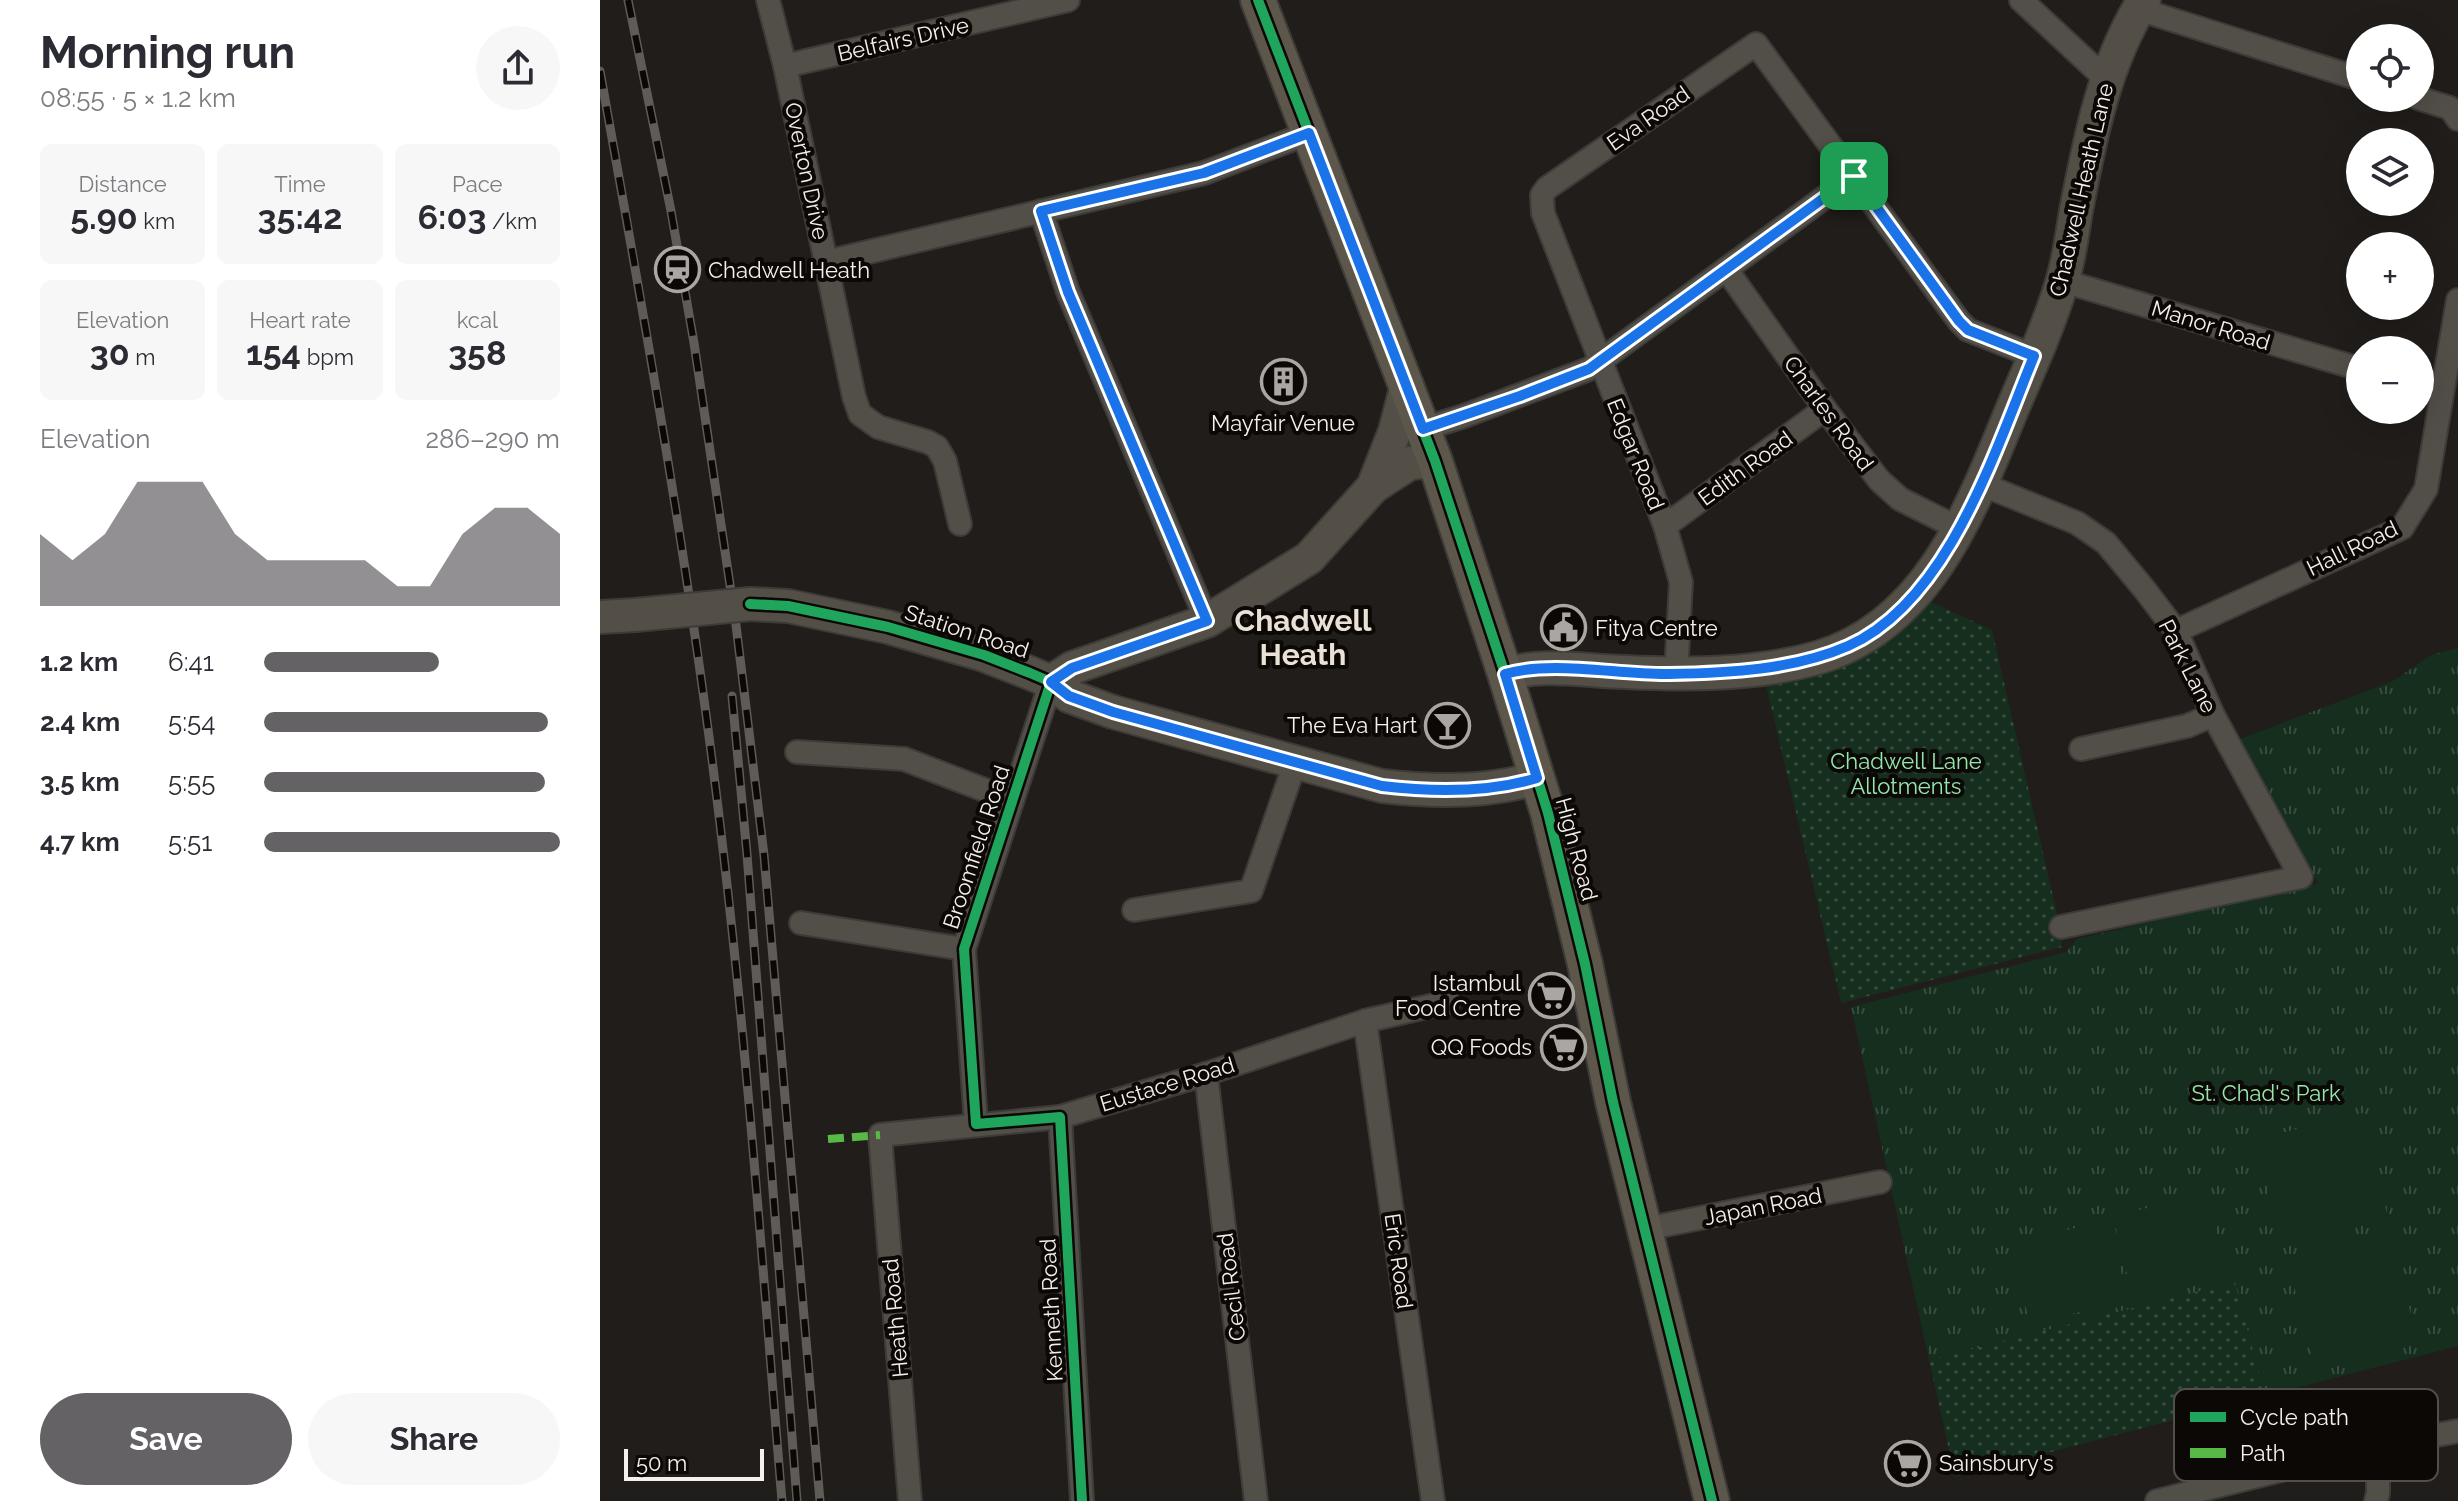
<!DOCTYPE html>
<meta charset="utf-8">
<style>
body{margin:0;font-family:Raleway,sans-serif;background:#f7f7f7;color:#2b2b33;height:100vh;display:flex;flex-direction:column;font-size:30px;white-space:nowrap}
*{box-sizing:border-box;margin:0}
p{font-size:26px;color:#7c7c81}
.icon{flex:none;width:44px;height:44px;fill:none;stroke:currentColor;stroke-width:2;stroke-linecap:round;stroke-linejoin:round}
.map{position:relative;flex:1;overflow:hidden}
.panel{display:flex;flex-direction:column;background:#fff;width:600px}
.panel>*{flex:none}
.controls{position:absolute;left:1746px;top:24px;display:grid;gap:16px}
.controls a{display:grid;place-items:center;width:88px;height:88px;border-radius:50%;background:#fff;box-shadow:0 8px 32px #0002;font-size:40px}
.scale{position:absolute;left:24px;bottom:20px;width:140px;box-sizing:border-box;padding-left:8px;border:4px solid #f4f0eb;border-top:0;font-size:22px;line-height:28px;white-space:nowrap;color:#f4f0eb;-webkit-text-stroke:6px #0b0806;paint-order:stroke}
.pin{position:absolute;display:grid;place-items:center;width:68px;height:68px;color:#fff;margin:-34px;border-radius:16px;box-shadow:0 4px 12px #0006}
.round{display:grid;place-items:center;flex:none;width:84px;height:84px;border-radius:42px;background:#f7f7f7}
.head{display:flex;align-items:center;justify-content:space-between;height:136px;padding:0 40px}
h1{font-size:44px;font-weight:700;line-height:60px}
.metrics{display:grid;grid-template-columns:repeat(3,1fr);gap:12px;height:136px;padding:8px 40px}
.metrics div{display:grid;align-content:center;border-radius:12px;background:#f7f7f7;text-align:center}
.metrics b{font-size:34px;font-weight:700}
.metrics small{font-size:22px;font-weight:400}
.metrics p{font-size:22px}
.chart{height:224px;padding:16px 40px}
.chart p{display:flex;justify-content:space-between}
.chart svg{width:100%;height:144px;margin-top:8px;fill:#646265;opacity:.7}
.button{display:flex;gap:16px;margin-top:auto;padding:16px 40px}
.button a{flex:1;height:92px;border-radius:48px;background:#646265;color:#fff;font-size:32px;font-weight:700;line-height:92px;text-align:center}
.button a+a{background:#f7f7f7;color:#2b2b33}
ul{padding:0 40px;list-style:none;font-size:26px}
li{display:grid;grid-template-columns:128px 96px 1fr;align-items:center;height:60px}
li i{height:20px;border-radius:10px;background:#646265}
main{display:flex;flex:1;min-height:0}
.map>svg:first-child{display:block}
.grass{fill:url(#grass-dots)}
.park{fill:url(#park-tufts)}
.pitch{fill:#152e1d}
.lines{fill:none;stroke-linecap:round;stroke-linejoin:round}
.street-casing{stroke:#3d3b38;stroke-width:26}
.secondary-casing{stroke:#3d3b38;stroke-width:36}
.primary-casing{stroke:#3d3b38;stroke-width:38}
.street{stroke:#524e48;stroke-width:22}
.secondary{stroke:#544f46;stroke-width:32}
.primary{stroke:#5c564b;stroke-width:34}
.rail-casing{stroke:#5f5b56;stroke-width:9}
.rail{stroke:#0b0806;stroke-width:6;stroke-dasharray:18;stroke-linecap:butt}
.secondary-bridge-casing{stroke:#3d3b38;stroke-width:36;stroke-linecap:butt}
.secondary-bridge{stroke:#544f46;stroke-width:32}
.quiet{stroke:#58b947;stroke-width:8;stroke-dasharray:16 8;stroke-linecap:butt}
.cycleway-casing{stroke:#0b0806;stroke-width:15}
.cycleway{stroke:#20a55d;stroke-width:10}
.route-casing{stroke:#fff;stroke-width:16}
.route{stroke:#1a73e8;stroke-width:10}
.labels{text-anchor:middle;stroke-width:8;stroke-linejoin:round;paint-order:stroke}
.street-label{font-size:22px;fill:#f4f0eb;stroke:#0b0806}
.poi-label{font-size:22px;fill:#f4f0eb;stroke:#0b0806;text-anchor:start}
.park-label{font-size:22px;fill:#94e8ad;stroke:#0b0806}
.district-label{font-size:30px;font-weight:bold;fill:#e9e1d6;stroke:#0b0806}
.key{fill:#0b0806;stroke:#514e4b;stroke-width:2}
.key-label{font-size:22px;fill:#f4f0eb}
</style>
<main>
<section class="panel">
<div class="head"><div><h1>Morning run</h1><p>08:55 · 5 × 1.2 km</p></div><a class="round"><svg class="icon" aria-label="share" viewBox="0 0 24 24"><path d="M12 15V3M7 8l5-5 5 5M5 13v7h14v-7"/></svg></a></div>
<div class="metrics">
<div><p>Distance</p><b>5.90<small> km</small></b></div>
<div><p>Time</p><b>35:42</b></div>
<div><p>Pace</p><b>6:03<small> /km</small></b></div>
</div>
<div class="metrics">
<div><p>Elevation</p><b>30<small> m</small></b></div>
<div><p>Heart rate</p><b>154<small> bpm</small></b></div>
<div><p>kcal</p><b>358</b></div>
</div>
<div class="chart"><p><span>Elevation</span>286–290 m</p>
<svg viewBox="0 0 160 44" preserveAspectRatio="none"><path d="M0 44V22L10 30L20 22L30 6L40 6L50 6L60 22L70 30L80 30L90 30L100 30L110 38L120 38L130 22L140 14L150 14L160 22V44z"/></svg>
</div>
<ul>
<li><b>1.2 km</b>6:41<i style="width:59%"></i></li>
<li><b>2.4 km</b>5:54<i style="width:96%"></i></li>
<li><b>3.5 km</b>5:55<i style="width:95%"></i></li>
<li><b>4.7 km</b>5:51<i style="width:100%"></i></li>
</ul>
<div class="button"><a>Save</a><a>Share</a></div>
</section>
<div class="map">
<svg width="1858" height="1501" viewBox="0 0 1858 1501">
<defs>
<pattern id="grass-dots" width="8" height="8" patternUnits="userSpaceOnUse" patternTransform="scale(2)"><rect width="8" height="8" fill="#152e1d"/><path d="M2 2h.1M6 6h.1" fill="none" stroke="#384d3e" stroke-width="1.8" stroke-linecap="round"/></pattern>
<pattern id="park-tufts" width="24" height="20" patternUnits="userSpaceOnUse" patternTransform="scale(2)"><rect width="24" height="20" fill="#152e1d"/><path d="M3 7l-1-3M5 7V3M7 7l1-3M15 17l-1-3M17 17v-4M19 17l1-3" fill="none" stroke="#384d3e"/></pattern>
</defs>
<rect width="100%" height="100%" fill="#201d1a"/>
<g class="grass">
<polygon points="1331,602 1392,630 1458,918 1462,947 1241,1003 1166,685 1235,670 1293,640"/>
<polygon points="1636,1281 1665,1396 1355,1477 1329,1360"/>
</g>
<polygon class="park" points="1858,648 1858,1346 1665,1396 1635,1282 1329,1360 1251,1007 1466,952 1477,939 1718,883 1640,739 1793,681 1831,655"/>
<g class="pitch">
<polygon points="1763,1113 1788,1218 1680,1243 1656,1139"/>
<polygon points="1608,1194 1627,1277 1533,1299 1513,1216"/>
<polygon points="1508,1220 1528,1300 1430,1324 1410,1244"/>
<polygon points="1791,1232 1818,1344 1715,1370 1687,1257"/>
</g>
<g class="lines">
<defs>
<g id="street">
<polyline points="168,0 185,66 254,397 260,414 278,427 328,442 337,447 345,461 360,524"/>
<polyline points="1421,0 1506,79"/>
<polyline points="1538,9 1760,79"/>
<polyline points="185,66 468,0"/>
<polyline points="1818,98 1850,108 1858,119"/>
<polyline points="441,211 468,292 607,621"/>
<polyline points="226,262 604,173 709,133"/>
<polyline points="1126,269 1225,409 1279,480 1300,499 1358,528"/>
<polyline points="1463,281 1760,369"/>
<polyline points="823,429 864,416 989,369 1254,176"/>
<polyline points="1381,484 1477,523 1506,543 1545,590 1576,631 1613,715 1701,877 1461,927"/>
<polyline points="1065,526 1225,409"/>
<polyline points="1576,631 1802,528 1826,489 1858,300"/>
<polyline points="1076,674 1081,582 1065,526 943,213 942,195 947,188 1156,44 1359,321 1368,330 1434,356"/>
<polyline points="1481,749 1587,726 1613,715"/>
<polyline points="197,752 304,759 411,800"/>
<polyline points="534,910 651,891 695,763"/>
<polyline points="201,923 364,949"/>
<polyline points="765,1021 833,1501"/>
<polyline points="606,1074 656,1501"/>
<polyline points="460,1117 482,1501"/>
<polyline points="376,1124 364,949 451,682"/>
<polyline points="1045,1229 1280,1182"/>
<polyline points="310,1501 280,1135 460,1117 606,1074 765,1021 848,1002"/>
<polyline points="1557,1501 1778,1446 1858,1431"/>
<polyline points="1776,1501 1778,1493 1778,1446"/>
</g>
<g id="secondary">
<polyline points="773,487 795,431 807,385"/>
<path d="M150,604L188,606L288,627L384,655L430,673L451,682L469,696L513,712L782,786C833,792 888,793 937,778"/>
<polyline points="0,617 35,615"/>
<path d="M905,674C943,663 986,671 1025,672C1088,675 1156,675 1217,658C1329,625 1371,509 1411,412C1429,369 1449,326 1462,282C1469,260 1472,235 1476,211C1490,138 1504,64 1544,0"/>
<polyline points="451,682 472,668 607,621 709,558 773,487 810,463 835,461"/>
</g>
<polyline id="primary" points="658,0 835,461 905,674 948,813 985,964 1013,1102 1112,1501"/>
</defs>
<use href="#street" class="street-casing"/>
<use href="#secondary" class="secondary-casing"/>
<use href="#primary" class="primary-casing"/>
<use href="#street" class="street"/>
<use href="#secondary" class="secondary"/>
<use href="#primary" class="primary"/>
<defs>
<g id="rail">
<polyline points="28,0 71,211 94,343 136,625 164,855 220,1501"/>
<path d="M0,71C47,333 94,594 124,858C149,1072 164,1287 182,1501"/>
<polyline points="132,696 147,854 197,1501"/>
</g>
</defs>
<use href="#rail" class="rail-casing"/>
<use href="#rail" class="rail"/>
<defs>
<polyline id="secondary-bridge" points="35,615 150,604"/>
</defs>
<use href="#secondary-bridge" class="secondary-bridge-casing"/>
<use href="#secondary-bridge" class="secondary-bridge"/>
<polyline class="quiet" points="228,1139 280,1135"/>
<defs>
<g id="cycleway">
<polyline points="658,0 835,461 905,674 948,813 985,964 1013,1102 1112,1501"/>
<path d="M150,604L188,606L288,627L384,655L430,673L451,682L469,696L513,712L782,786C833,792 888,793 937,778"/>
<polyline points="451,682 364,949 376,1124 460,1117 482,1501"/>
</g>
</defs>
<use href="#cycleway" class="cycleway-casing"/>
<use href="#cycleway" class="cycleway"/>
</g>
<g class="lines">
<defs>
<path id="route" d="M709,133L823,429L920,396L989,369L1254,176L1359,321L1368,330L1434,356C1395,451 1348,602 1248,646C1193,670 1128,673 1069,674C1018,675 953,660 905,674L937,778C888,793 833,792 782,786L513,712L469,696L451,682L472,668L607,621L468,292L441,211L604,173Z"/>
</defs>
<use href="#route" class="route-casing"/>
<use href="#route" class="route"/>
</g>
<defs>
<symbol id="station-ring" viewBox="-11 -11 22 22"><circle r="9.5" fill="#0b0806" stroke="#aaa6a2" stroke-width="1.5"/><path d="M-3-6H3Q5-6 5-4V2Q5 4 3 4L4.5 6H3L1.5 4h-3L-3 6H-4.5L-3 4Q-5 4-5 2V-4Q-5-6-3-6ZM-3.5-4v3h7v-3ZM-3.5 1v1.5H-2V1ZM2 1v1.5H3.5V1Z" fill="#aaa6a2"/></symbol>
<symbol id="building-ring" viewBox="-11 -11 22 22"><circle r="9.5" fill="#0b0806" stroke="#aaa6a2" stroke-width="1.5"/><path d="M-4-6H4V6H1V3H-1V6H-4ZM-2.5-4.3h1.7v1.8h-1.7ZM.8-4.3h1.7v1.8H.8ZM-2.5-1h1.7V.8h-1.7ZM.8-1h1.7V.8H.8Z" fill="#aaa6a2"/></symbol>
<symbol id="civic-ring" viewBox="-11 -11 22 22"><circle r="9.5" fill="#0b0806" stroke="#aaa6a2" stroke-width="1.5"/><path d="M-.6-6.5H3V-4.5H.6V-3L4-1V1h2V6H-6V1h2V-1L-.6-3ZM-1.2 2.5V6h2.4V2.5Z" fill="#aaa6a2"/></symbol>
<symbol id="bar-ring" viewBox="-11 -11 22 22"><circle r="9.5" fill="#0b0806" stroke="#aaa6a2" stroke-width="1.5"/><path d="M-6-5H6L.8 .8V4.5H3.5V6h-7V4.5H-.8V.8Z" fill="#aaa6a2"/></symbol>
<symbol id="supermarket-ring" viewBox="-11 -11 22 22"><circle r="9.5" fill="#0b0806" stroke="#aaa6a2" stroke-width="1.5"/><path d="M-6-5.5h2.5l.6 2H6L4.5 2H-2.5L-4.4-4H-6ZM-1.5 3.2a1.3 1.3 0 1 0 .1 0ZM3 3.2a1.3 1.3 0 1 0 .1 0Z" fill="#aaa6a2"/></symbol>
</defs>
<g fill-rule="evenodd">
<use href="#station-ring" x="52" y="244" width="51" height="51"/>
<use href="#building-ring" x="658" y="356" width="51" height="51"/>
<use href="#civic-ring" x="938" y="602" width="51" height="51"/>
<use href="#bar-ring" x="822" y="700" width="51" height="51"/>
<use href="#supermarket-ring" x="926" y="970" width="51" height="51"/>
<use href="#supermarket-ring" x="938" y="1022" width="51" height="51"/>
<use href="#supermarket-ring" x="1282" y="1438" width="51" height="51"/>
</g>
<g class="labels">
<g class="street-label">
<text transform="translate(303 39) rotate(-13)" y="8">Belfairs Drive</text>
<text transform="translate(1048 118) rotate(-35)" y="8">Eva Road</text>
<text transform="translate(207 171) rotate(78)" y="8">Overton Drive</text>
<text transform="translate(1481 190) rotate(-77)" y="8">Chadwell Heath Lane</text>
<text transform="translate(1611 325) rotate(17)" y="8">Manor Road</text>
<text transform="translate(1229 413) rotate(54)" y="8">Charles Road</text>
<text transform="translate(1036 454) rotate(68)" y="8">Edgar Road</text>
<text transform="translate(1145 468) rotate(-36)" y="8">Edith Road</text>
<text transform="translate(1752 548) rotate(-26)" y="8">Hall Road</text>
<text transform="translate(367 631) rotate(18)" y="8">Station Road</text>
<text transform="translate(1588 666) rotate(63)" y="8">Park Lane</text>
<text transform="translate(376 847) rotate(-72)" y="8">Broomfield Road</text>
<text transform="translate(977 849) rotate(75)" y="8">High Road</text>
<text transform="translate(567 1084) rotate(-17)" y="8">Eustace Road</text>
<text transform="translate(1163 1206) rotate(-11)" y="8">Japan Road</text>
<text transform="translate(799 1261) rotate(82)" y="8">Eric Road</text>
<text transform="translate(631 1287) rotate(-97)" y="8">Cecil Road</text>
<text transform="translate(451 1310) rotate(-93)" y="8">Kenneth Road</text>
<text transform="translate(295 1318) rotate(-95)" y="8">Heath Road</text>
</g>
<g class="poi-label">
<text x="108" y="278">Chadwell Heath</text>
<text x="683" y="431" text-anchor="middle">Mayfair Venue</text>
<text x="995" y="636">Fitya Centre</text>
<text x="817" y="733" text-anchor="end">The Eva Hart</text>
<text x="921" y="991" text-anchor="end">Istambul<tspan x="921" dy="25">Food Centre</tspan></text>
<text x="932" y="1055" text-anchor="end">QQ Foods</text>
<text x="1339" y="1471">Sainsbury's</text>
</g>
<g class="park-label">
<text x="1306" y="769">Chadwell Lane<tspan x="1306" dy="25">Allotments</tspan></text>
<text x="1666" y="1101">St. Chad's Park</text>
</g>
<g class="district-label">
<text x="703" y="631">Chadwell<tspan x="703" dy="34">Heath</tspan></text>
</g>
</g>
<rect x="1574" y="1389" width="264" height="92" rx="12" class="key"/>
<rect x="1590" y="1412" width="36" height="10" fill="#20a55d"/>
<rect x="1590" y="1448" width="36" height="10" fill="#58b947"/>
<g class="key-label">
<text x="1640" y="1425">Cycle path</text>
<text x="1640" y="1461">Path</text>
</g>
</svg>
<div class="controls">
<a><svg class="icon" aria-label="locate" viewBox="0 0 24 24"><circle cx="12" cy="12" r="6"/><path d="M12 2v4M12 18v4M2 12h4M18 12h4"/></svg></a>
<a><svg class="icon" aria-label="layers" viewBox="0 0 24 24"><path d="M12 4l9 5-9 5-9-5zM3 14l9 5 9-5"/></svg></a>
<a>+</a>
<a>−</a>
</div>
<div class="scale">50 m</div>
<div class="pin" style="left:1254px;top:176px;background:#1e9e55"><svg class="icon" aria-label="arrive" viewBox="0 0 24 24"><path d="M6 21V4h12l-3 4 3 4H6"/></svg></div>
</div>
</main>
